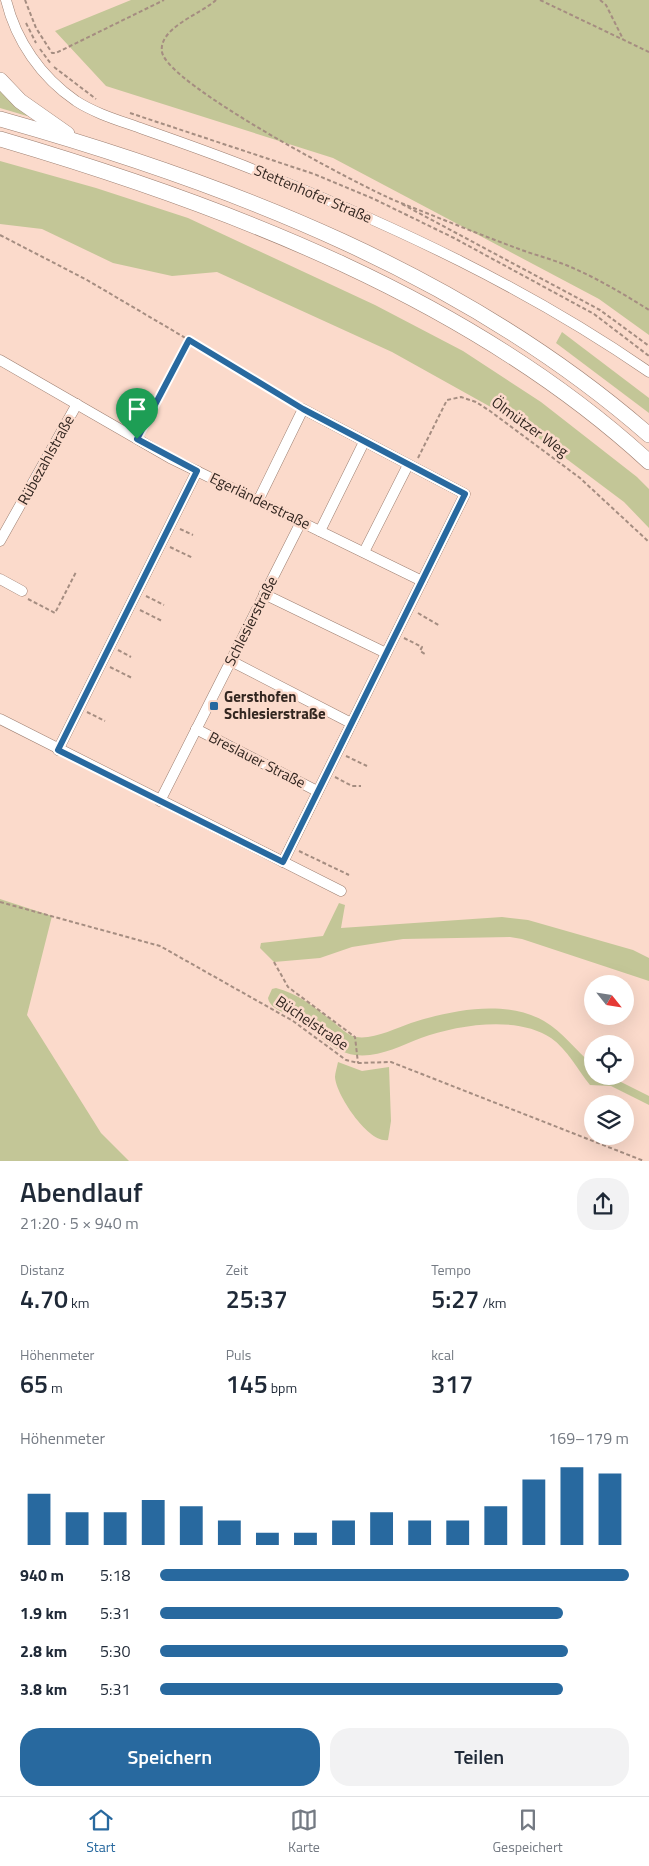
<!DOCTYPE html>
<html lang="de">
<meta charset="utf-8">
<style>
body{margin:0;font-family:"Titillium Web",sans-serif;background:#f2f2f3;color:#1f2937;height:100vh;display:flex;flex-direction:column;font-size:19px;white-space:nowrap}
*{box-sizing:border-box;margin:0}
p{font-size:16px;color:#747a83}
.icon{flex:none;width:28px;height:28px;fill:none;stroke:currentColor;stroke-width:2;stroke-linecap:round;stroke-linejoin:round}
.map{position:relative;height:1161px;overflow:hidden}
.side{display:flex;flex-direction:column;background:#fff;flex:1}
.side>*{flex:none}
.needle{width:32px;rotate:120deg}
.buttons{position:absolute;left:584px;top:975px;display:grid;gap:10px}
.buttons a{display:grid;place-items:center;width:50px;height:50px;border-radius:50%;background:#fff;box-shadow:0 5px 20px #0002;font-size:25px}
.pin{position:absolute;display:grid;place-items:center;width:42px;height:42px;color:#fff;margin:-51px -21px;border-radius:50% 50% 50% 0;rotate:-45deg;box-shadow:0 0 5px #0007}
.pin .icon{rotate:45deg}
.round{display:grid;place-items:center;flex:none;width:52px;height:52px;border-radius:20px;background:#f2f2f3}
.head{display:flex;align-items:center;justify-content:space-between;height:85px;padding:0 20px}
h1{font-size:28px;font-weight:600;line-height:38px}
.figures{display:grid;grid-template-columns:repeat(3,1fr);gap:8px;height:85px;padding:5px 20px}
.figures div{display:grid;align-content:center}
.figures b{font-size:25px;font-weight:600}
.figures small{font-size:14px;font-weight:400}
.figures p{font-size:14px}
.chart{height:140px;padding:10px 20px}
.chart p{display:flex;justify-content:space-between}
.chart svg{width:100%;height:90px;margin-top:5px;stroke:#28699f;stroke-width:6}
.button{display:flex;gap:10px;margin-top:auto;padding:10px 20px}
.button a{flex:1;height:58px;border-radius:20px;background:#28699f;color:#fff;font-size:20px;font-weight:600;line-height:58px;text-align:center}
.button a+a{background:#f2f2f3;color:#1f2937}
ul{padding:0 20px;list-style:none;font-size:16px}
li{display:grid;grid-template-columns:80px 60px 1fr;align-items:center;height:38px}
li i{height:12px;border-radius:6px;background:#28699f}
.tabs{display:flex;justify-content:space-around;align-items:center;height:70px;border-top:1px solid #e0e1e3;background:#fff;font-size:14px;color:#747a83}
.tabs a{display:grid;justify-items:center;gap:2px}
.tabs .selected{color:#28699f}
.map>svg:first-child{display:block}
.green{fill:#c3c697}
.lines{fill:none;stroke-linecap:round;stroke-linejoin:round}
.minor-casing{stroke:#9d7f71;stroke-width:11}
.highway-casing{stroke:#9d7f71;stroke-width:16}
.path{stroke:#a58d81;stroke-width:2;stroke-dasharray:4 2.5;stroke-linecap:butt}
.minor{stroke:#fff;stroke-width:10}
.highway{stroke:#fff;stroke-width:15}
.route-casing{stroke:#fff;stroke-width:10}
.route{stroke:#28699f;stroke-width:6}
.poi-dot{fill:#28699f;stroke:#fbdacb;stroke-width:2}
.labels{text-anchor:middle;stroke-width:5;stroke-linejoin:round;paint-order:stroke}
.street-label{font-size:15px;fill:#322620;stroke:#fbdacb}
.poi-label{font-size:15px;font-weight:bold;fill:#322620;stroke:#fbdacb;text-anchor:start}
</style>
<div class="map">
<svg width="649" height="1161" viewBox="0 0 649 1161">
<rect width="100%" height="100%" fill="#fbdacb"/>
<g class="green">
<polygon points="131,0 649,0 649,335 599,299 333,158 106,86 55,31"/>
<polygon points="0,88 28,112 27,116 0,108"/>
<polygon points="0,161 96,188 188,218 375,305 463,351 541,402 637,477 649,489 649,528 624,502 516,421 392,352 217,272 172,276 113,263 42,229 0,224"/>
<polygon points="562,332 649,398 649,413 556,343"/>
<polygon points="0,899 52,916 27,1015 101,1133 129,1161 0,1161"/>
<polygon points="339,903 345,905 341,928 502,917 528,920 633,950 649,958 649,981 522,939 510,937 403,939 352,947 320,958 274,962 260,948 261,943 323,936"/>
<path d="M276,988C297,993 314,1007 331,1020C339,1026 346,1035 356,1037C373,1040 396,1028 411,1023C452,1010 505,999 544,1021C563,1032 576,1051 592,1064V1076H609L649,1096V1105L611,1086L590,1085C578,1070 567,1049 551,1038C517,1015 457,1025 421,1038C400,1046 378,1058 355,1055C331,1052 317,1031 298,1019C289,1014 270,1010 268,998L272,989Z"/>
<path d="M338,1062L362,1071L389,1067L391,1121L388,1140C369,1144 336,1095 335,1077C335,1073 337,1067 338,1062Z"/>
</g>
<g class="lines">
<defs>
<g id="minor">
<path d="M6,0C16,41 41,77 76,101C96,114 121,121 143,129C183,143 223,157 262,173C397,227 529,289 649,372"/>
<polyline points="0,360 170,458 422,581"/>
<polyline points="258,501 303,409 465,494 283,862"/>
<polyline points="320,531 364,442"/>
<polyline points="0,541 77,404"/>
<polyline points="364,552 408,465"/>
<polyline points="0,579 22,591"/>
<polyline points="264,594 386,653"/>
<polyline points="231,661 351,723"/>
<polyline points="0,719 341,891"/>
<polyline points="196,729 317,791"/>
<polyline points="58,750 197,471"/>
<polyline points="160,801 301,522"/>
</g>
<g id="highway">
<polyline points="0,80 20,101 67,134"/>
<path d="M0,119C231,184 466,275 649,435"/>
<path d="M0,139C228,206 472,299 649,462"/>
</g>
</defs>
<use href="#minor" class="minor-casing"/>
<use href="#highway" class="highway-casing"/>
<g class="path">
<polyline points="25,0 36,28 52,53 56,53 164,0"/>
<path d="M216,0C201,14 158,28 162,52C168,85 360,186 396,201C437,217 478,234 519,249C535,255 551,259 566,265C595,277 622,293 649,310"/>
<polyline points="540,0 649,52"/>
<polyline points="600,0 606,5 623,39"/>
<polyline points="26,23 36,43"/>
<polyline points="40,49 51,64"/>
<polyline points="54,67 96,99"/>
<polyline points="130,113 314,174 374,199 454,238 594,314 649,356"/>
<polyline points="402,204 600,310 649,346"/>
<polyline points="0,235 87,280 296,403"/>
<polyline points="142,431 189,340"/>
<polyline points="418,458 447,400 461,397 476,402 490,411 580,478 649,542"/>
<polyline points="180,529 193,535"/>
<polyline points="170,547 193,558"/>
<polyline points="146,596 164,605"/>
<polyline points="28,599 55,613 76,572"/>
<polyline points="140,610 162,621"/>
<polyline points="418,613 440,626"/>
<polyline points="404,638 422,647 420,651 425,654"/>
<polyline points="118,650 131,657"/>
<polyline points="110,667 132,678"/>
<polyline points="87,712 105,721"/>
<polyline points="346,756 367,766"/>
<polyline points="335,777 352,786 361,786"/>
<polyline points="299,851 349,875"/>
<polyline points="0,902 160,946 293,1021 346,1060 358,1063 391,1062 644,1161"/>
<polyline points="274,962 288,987 355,1037 358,1063"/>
</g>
<use href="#minor" class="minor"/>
<use href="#highway" class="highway"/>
</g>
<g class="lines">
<defs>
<polygon id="route" points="189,340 303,409 465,494 283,862 58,750 197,471 137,439"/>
</defs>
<use href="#route" class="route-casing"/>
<use href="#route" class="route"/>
</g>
<rect class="poi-dot" x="209" y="701" width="10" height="10" rx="2.5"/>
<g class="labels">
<g class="street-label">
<text transform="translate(313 194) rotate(23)" y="5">Stettenhofer Straße</text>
<text transform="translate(530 427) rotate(36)" y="5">Ölmützer Weg</text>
<text transform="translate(46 460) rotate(-61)" y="5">Rübezahlstraße</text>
<text transform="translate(260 501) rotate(26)" y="5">Egerländerstraße</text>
<text transform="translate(251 621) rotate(-63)" y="5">Schlesierstraße</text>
<text transform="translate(257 760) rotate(27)" y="5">Breslauer Straße</text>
<text transform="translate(312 1023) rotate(34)" y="5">Büchelstraße</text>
</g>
<g class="poi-label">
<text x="224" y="702">Gersthofen<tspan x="224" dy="17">Schlesierstraße</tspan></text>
</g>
</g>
</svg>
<div class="buttons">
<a><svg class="needle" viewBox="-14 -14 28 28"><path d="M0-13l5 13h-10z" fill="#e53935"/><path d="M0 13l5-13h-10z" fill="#747a83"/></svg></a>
<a><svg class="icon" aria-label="locate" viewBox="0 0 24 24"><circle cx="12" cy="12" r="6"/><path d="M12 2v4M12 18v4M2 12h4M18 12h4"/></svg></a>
<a><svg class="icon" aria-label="layers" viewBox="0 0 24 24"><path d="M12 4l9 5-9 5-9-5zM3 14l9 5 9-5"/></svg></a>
</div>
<div class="pin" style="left:137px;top:439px;background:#1e9e55"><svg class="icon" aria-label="arrive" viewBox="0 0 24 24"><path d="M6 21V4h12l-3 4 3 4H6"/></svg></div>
</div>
<section class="side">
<div class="head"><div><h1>Abendlauf</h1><p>21:20 · 5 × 940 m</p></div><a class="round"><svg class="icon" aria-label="share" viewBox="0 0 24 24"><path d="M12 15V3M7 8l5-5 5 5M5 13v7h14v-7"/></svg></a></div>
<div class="figures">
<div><p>Distanz</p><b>4.70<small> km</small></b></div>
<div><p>Zeit</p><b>25:37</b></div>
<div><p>Tempo</p><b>5:27<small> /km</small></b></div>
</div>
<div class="figures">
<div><p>Höhenmeter</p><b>65<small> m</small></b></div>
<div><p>Puls</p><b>145<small> bpm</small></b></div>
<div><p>kcal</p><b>317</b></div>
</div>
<div class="chart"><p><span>Höhenmeter</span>169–179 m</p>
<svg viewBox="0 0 160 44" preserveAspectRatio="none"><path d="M5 44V19M15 44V28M25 44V28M35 44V22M45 44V25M55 44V32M65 44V38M75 44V38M85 44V32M95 44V28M105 44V32M115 44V32M125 44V25M135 44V12M145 44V6M155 44V9"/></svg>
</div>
<ul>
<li><b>940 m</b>5:18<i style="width:100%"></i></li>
<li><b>1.9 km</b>5:31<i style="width:86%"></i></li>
<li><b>2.8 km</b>5:30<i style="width:87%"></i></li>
<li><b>3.8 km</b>5:31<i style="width:86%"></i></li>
</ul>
<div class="button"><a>Speichern</a><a>Teilen</a></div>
</section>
<nav class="tabs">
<a class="selected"><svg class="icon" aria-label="home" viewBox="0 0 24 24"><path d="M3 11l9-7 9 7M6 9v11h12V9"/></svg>Start</a>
<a><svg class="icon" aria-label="map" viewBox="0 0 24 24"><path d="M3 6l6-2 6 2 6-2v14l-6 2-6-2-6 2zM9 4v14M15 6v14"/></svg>Karte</a>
<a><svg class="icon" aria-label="saved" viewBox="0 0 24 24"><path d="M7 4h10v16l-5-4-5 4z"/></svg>Gespeichert</a>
</nav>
